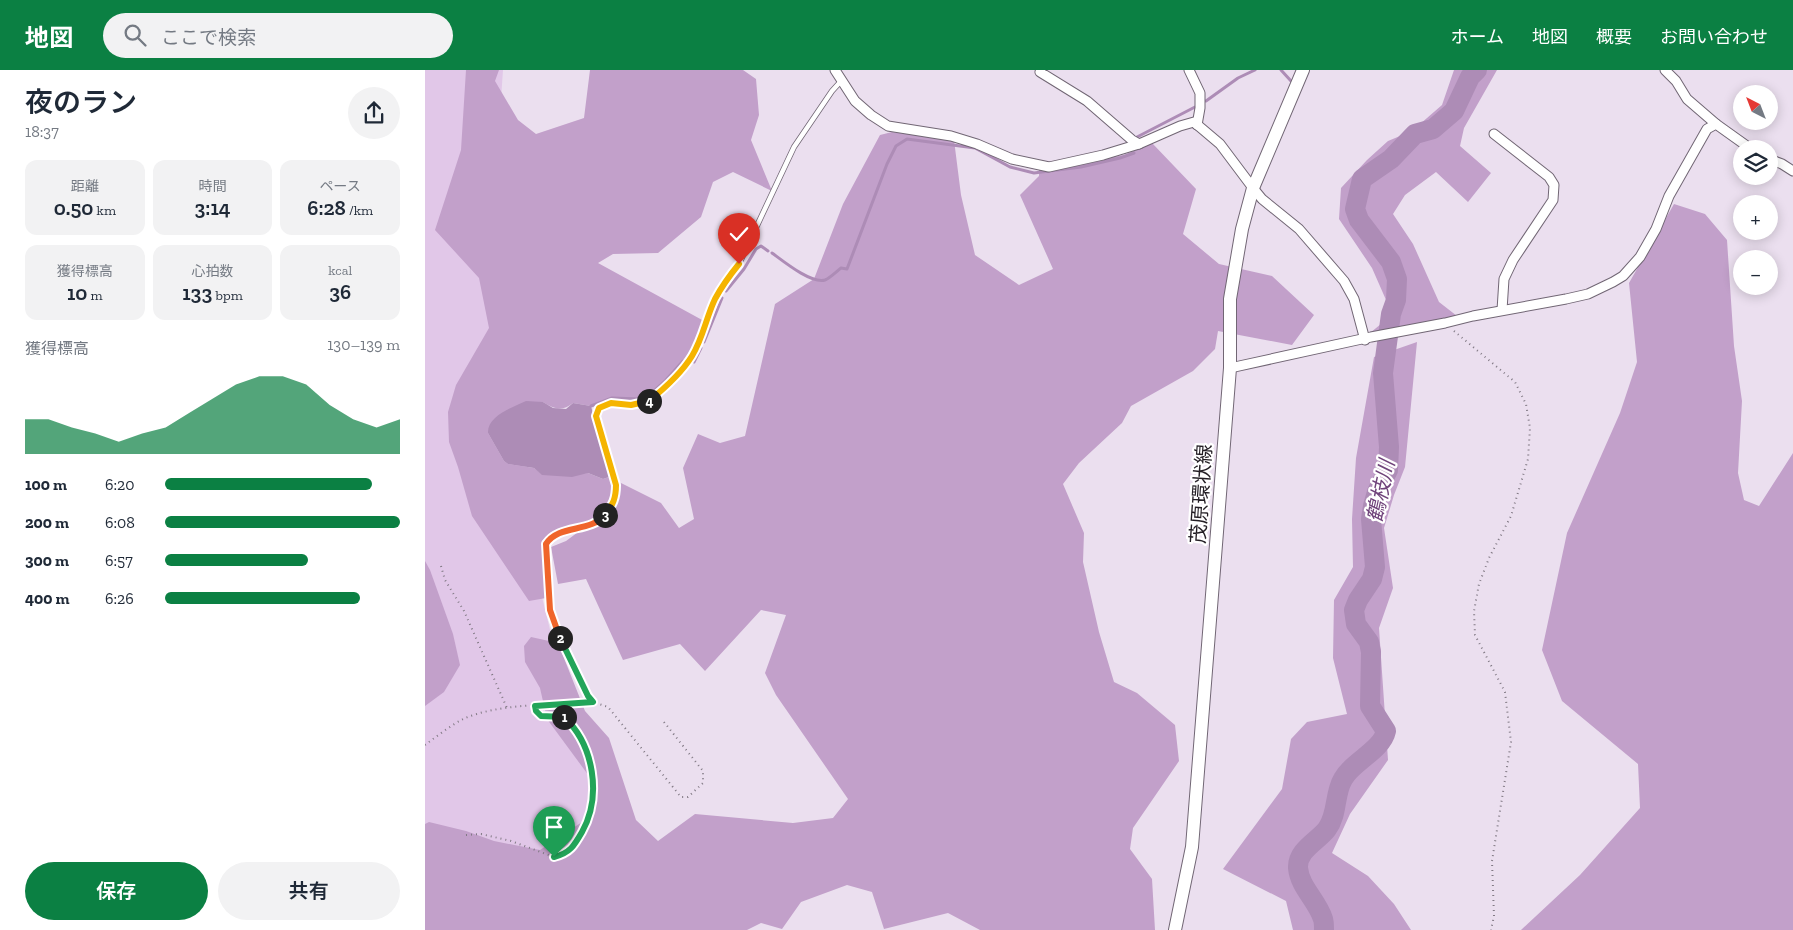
<!DOCTYPE html>
<html lang="ja">
<meta charset="utf-8">
<style>
body{margin:0;font-family:"Zilla Slab","Noto Sans JP",serif;background:#f2f2f3;color:#1f2937;height:100vh;display:flex;flex-direction:column;font-size:19px;white-space:nowrap}
*{box-sizing:border-box;margin:0}
p{font-size:16px;color:#747a83}
.icon{flex:none;width:28px;height:28px;fill:none;stroke:currentColor;stroke-width:2;stroke-linecap:round;stroke-linejoin:round}
.map{position:relative;flex:1;overflow:hidden}
.details{display:flex;flex-direction:column;background:#fff;width:425px}
.details>*{flex:none}
.needle{width:32px;rotate:318deg}
.controls{position:absolute;left:1308px;top:15px;display:grid;gap:10px}
.controls a{display:grid;place-items:center;width:45px;height:45px;border-radius:50%;background:#fff;box-shadow:0 2px 12px #0003;font-size:25px}
.pin{position:absolute;display:grid;place-items:center;width:42px;height:42px;color:#fff;margin:-51px -21px;border-radius:50% 50% 50% 0;rotate:-45deg;box-shadow:0 0 5px #0007}
.pin .icon{rotate:45deg}
.km{position:absolute;width:25px;height:25px;margin:-12px;border-radius:50%;background:#222;color:#fff;font-size:14px;line-height:25px;text-align:center}
.round{display:grid;place-items:center;flex:none;width:52px;height:52px;border-radius:26px;background:#f2f2f3}
.headline{display:flex;align-items:center;justify-content:space-between;height:85px;padding:0 25px}
h1{font-size:28px;font-weight:600;line-height:38px}
.figures{display:grid;grid-template-columns:repeat(3,1fr);gap:8px;height:85px;padding:5px 25px}
.figures div{display:grid;align-content:center;border-radius:12px;background:#f2f2f3;text-align:center}
.figures b{font-size:21px;font-weight:600}
.figures small{font-size:14px;font-weight:400}
.figures p{font-size:14px}
.chart{height:140px;padding:10px 25px}
.chart p{display:flex;justify-content:space-between}
.chart svg{width:100%;height:90px;margin-top:5px;fill:#0b8043;opacity:.7}
.cta{display:flex;gap:10px;margin-top:auto;padding:10px 25px}
.cta a{flex:1;height:58px;border-radius:30px;background:#0b8043;color:#fff;font-size:20px;font-weight:600;line-height:58px;text-align:center}
.cta a+a{background:#f2f2f3;color:#1f2937}
ul{padding:0 25px;list-style:none;font-size:16px}
li{display:grid;grid-template-columns:80px 60px 1fr;align-items:center;height:38px}
li i{height:12px;border-radius:6px;background:#0b8043}
header{display:flex;align-items:center;gap:30px;box-sizing:border-box;height:70px;padding:0 25px;background:#0b8043;color:#fff}
header strong{font-size:24px}
nav{display:flex;gap:28px;margin-inline-start:auto;font-size:18px}
.search{width:350px;height:45px;background:#f2f2f3;display:flex;align-items:center;gap:12px;box-sizing:border-box;padding:0 18px;border-radius:28px;color:#747a83;font-size:19px}
main{display:flex;flex:1;min-height:0}
.map>svg:first-child{display:block}
.green{fill:#e1c7e8}
.forest{fill:#c2a0ca}
.water{fill:#ad8cb6}
.lines{fill:none;stroke-linecap:round;stroke-linejoin:round}
.stream{stroke:#ad8cb6;stroke-width:3}
.river{stroke:#ad8cb6;stroke-width:20}
.lane-casing{stroke:#716674;stroke-width:6}
.street-casing{stroke:#716674;stroke-width:11}
.secondary-casing{stroke:#716674;stroke-width:14}
.path{stroke:#817984;stroke-width:2;stroke-dasharray:1 4;stroke-linecap:butt}
.lane{stroke:#fff;stroke-width:4.5}
.street{stroke:#fff;stroke-width:9}
.secondary{stroke:#fff;stroke-width:12}
.split-1-casing{stroke:#fff;stroke-width:10}
.split-2-casing{stroke:#fff;stroke-width:10}
.split-3-casing{stroke:#fff;stroke-width:10}
.split-4-casing{stroke:#fff;stroke-width:10}
.split-5-casing{stroke:#fff;stroke-width:10}
.split-1{stroke:#22a559;stroke-width:6}
.split-2{stroke:#22a559;stroke-width:6}
.split-3{stroke:#f0652b;stroke-width:6}
.split-4{stroke:#f5b400;stroke-width:6}
.split-5{stroke:#f5b400;stroke-width:6}
.labels{text-anchor:middle;stroke-width:4.5;stroke-linejoin:round;paint-order:stroke}
.street-label{font-size:20px;fill:#231e24;stroke:#fff}
.water-label{font-size:21px;font-style:italic;fill:#70447b;stroke:#fff}
</style>
<header>
<strong>地図</strong>
<div class="search"><svg class="icon" aria-label="search" viewBox="0 0 24 24"><circle cx="10" cy="10" r="6"/><path d="M15 15l6 6"/></svg>ここで検索</div>
<nav><a>ホーム</a><a>地図</a><a>概要</a><a>お問い合わせ</a></nav>
</header>
<main>
<section class="details">
<div class="headline"><div><h1>夜のラン</h1><p>18:37</p></div><a class="round"><svg class="icon" aria-label="share" viewBox="0 0 24 24"><path d="M12 15V3M7 8l5-5 5 5M5 13v7h14v-7"/></svg></a></div>
<div class="figures">
<div><p>距離</p><b>0.50<small> km</small></b></div>
<div><p>時間</p><b>3:14</b></div>
<div><p>ペース</p><b>6:28<small> /km</small></b></div>
</div>
<div class="figures">
<div><p>獲得標高</p><b>10<small> m</small></b></div>
<div><p>心拍数</p><b>133<small> bpm</small></b></div>
<div><p>kcal</p><b>36</b></div>
</div>
<div class="chart"><p><span>獲得標高</span>130–139 m</p>
<svg viewBox="0 0 160 44" preserveAspectRatio="none"><path d="M0 44V27L10 27L20 31L30 34L40 38L50 34L60 31L70 24L80 17L90 10L100 6L110 6L120 10L130 20L140 27L150 31L160 27V44z"/></svg>
</div>
<ul>
<li><b>100 m</b>6:20<i style="width:88%"></i></li>
<li><b>200 m</b>6:08<i style="width:100%"></i></li>
<li><b>300 m</b>6:57<i style="width:61%"></i></li>
<li><b>400 m</b>6:26<i style="width:83%"></i></li>
</ul>
<div class="cta"><a>保存</a><a>共有</a></div>
</section>
<div class="map">
<svg width="1368" height="860" viewBox="0 0 1368 860">
<rect width="100%" height="100%" fill="#ebdfef"/>
<polygon class="green" points="0,0 78,0 76,29 107,486 137,609 199,747 0,826"/>
<g class="forest">
<path d="M41,0H74L70,11L93,50L111,64L159,48L165,0H318L331,9L334,45L326,70L347,121L308,102L288,112L276,147L233,183L188,184L173,193L279,251L268,278L258,294L224,328L213,331L181,330L166,336L148,333C137,342 129,339 118,332L63,363L79,391L83,394L109,398L118,405L163,403L178,409L184,407L236,433L254,458L269,449L258,398L273,364L295,373L320,366L350,234L389,209L418,134L455,65L467,62L529,70L536,125L550,185L594,215L628,199L595,125L614,106V100L699,85L727,73L771,119L758,164L794,194L847,206L889,245L867,275L793,261L790,279L768,301L706,336L697,353L654,393L638,414L659,463L658,492L674,562L689,612L712,623L750,655L754,691L708,758L705,779L727,809L730,860H555L523,843L459,859L447,822L422,815L376,832L357,859L336,853L322,860H0V754L4,752L41,761L69,771L115,780L163,748L164,706L122,649L115,618L100,592L99,576L106,567L133,573L160,641L184,668L211,750L233,771L270,744L368,753L408,748L423,729L351,625L340,603L361,545L336,540L280,601L255,574L198,590L161,509L133,514L126,477L141,471L168,451L126,462L117,471L121,528L104,531L47,446L33,397L24,372L23,342L31,315L64,258L54,208L10,160L36,80Z"/>
<polygon points="1029,0 1072,0 1039,58 1035,76 1066,103 1043,132 1011,102 980,125 968,144 988,174 1014,232 1032,246 945,263 962,249 965,239 947,198 914,149 916,118 942,90 963,71 987,61 1017,35"/>
<polygon points="1249,134 1280,144 1302,170 1309,276 1317,331 1313,403 1319,430 1334,436 1368,383 1368,860 1096,860 1155,805 1215,738 1213,694 1137,631 1117,580 1142,463 1195,343 1212,292 1204,213"/>
<polygon points="992,272 980,397 969,425 959,458 968,518 954,558 963,690 925,744 907,783 943,806 969,834 986,860 868,860 861,831 798,799 857,719 866,669 882,652 922,644 908,588 909,530 928,497 927,449 931,388 949,287"/>
<polygon points="0,491 5,500 28,564 35,595 19,622 0,636"/>
</g>
<path class="water" d="M101,331L118,332L128,338L141,339L148,333L166,336L184,407L178,409L163,403L147,407L117,405L109,398L83,394L79,391L63,363C62,346 88,337 101,331Z"/>
<g class="lines">
<g class="stream">
<polyline points="856,0 866,11"/>
<polyline points="781,31 813,8 830,0"/>
<polyline points="712,67 770,37"/>
<path d="M347,183C358,191 386,214 400,210C405,208 412,201 416,198L422,199L462,94L471,76L482,69L550,78L585,97L609,103L656,97L695,88L709,83"/>
<polyline points="301,221 319,199 331,179 336,176 343,181"/>
<polyline points="279,272 297,228"/>
<polyline points="269,292 276,278"/>
<polyline points="166,336 187,328 215,329 222,327 241,310 258,291"/>
</g>
<path class="river" d="M899,860C899,856 899,852 898,849C892,830 875,818 873,798C872,780 893,771 902,759C913,744 909,724 918,709C927,692 957,680 961,661L945,636L946,582L944,572L931,554L929,540L933,530L947,509L950,497L946,449L948,436L952,422L963,400L964,377L958,303L966,244L971,230L972,209L966,192L934,150L930,139L937,109L966,89L990,64L1008,59L1029,41L1045,7L1052,0"/>
<defs>
<polyline id="lane" points="314,194 369,77 407,21 417,10"/>
<g id="street">
<polyline points="410,0 430,31 446,45 463,56 526,66 552,74 587,89 624,97 678,85 714,74 755,56 769,52 795,74 828,118 837,129 874,159 919,211 929,229 940,270"/>
<polyline points="616,0 615,2 662,31 707,70 714,74"/>
<polyline points="764,0 775,23 775,38 772,55"/>
<polyline points="1240,0 1251,11 1262,29 1291,54"/>
<polyline points="1069,64 1124,107 1129,115 1128,130 1088,190 1079,209 1077,240"/>
<polyline points="1344,89 1357,94 1368,101"/>
<polyline points="805,298 946,267 1020,253 1048,246 1141,229 1163,224 1188,212 1198,206 1215,187 1231,159 1244,126 1282,59 1291,54 1326,79"/>
</g>
<polyline id="secondary" points="750,860 767,777 805,298 805,229 817,159 828,118 878,0"/>
</defs>
<use href="#lane" class="lane-casing"/>
<use href="#street" class="street-casing"/>
<use href="#secondary" class="secondary-casing"/>
<g class="path">
<polyline points="1029,261 1090,312 1101,334 1105,358 1103,389 1086,446 1064,488 1054,514 1049,541 1050,565 1080,622 1086,672 1067,791 1069,846 1066,860"/>
<polyline points="16,496 20,510 39,541 82,638"/>
<polyline points="239,652 278,701 278,713 263,727 256,727 183,637 168,632 163,625 130,556 125,540 124,508 120,478 124,469 131,464 161,456 175,451 188,435 191,424 191,415 171,346 174,338 186,333 206,335 223,332 241,317 266,287 274,272 290,231 300,210 309,200"/>
<path d="M0,675C12,666 25,656 38,649C74,633 129,635 168,632"/>
<polyline points="41,765 56,764 86,771 129,787 140,784 145,780 161,756 169,727 165,693 157,670 139,647 116,647 111,641 110,636"/>
</g>
<use href="#lane" class="lane"/>
<use href="#street" class="street"/>
<use href="#secondary" class="secondary"/>
</g>
<g class="lines">
<defs>
<path id="split-1" d="M129,787C145,783 149,776 157,762C177,726 169,675 139,647"/>
<polyline id="split-2" points="135,568 163,626 168,632 110,636 111,641 116,646 139,647"/>
<path id="split-3" d="M135,568L125,540L121,474C134,454 165,463 180,445"/>
<path id="split-4" d="M180,445C188,435 191,428 191,415L171,346L174,338L186,333L206,335L224,331"/>
<path id="split-5" d="M224,331C240,318 256,304 267,286C278,268 281,248 290,229C297,216 305,205 314,194"/>
</defs>
<use href="#split-1" class="split-1-casing"/>
<use href="#split-2" class="split-2-casing"/>
<use href="#split-3" class="split-3-casing"/>
<use href="#split-4" class="split-4-casing"/>
<use href="#split-5" class="split-5-casing"/>
<use href="#split-1" class="split-1"/>
<use href="#split-2" class="split-2"/>
<use href="#split-3" class="split-3"/>
<use href="#split-4" class="split-4"/>
<use href="#split-5" class="split-5"/>
</g>
<g class="labels">
<g class="street-label">
<text transform="translate(776 424) rotate(-86)" y="7">茂原環状線</text>
</g>
<g class="water-label">
<text transform="translate(956 421) rotate(-78)" y="7">鶴枝川</text>
</g>
</g>
</svg>
<div class="controls">
<a><svg class="needle" viewBox="-14 -14 28 28"><path d="M0-13l5 13h-10z" fill="#e53935"/><path d="M0 13l5-13h-10z" fill="#747a83"/></svg></a>
<a><svg class="icon" aria-label="layers" viewBox="0 0 24 24"><path d="M12 4l9 5-9 5-9-5zM3 14l9 5 9-5"/></svg></a>
<a>+</a>
<a>−</a>
</div>
<div class="pin" style="left:129px;top:787px;background:#1e9e55"><svg class="icon" aria-label="arrive" viewBox="0 0 24 24"><path d="M6 21V4h12l-3 4 3 4H6"/></svg></div>
<div class="pin" style="left:314px;top:194px;background:#d93025"><svg class="icon" aria-label="check" viewBox="0 0 24 24"><path d="M5 12l5 5 9-10"/></svg></div>
<b class="km" style="left:139px;top:647px">1</b>
<b class="km" style="left:135px;top:568px">2</b>
<b class="km" style="left:180px;top:445px">3</b>
<b class="km" style="left:224px;top:331px">4</b>
</div>
</main>
